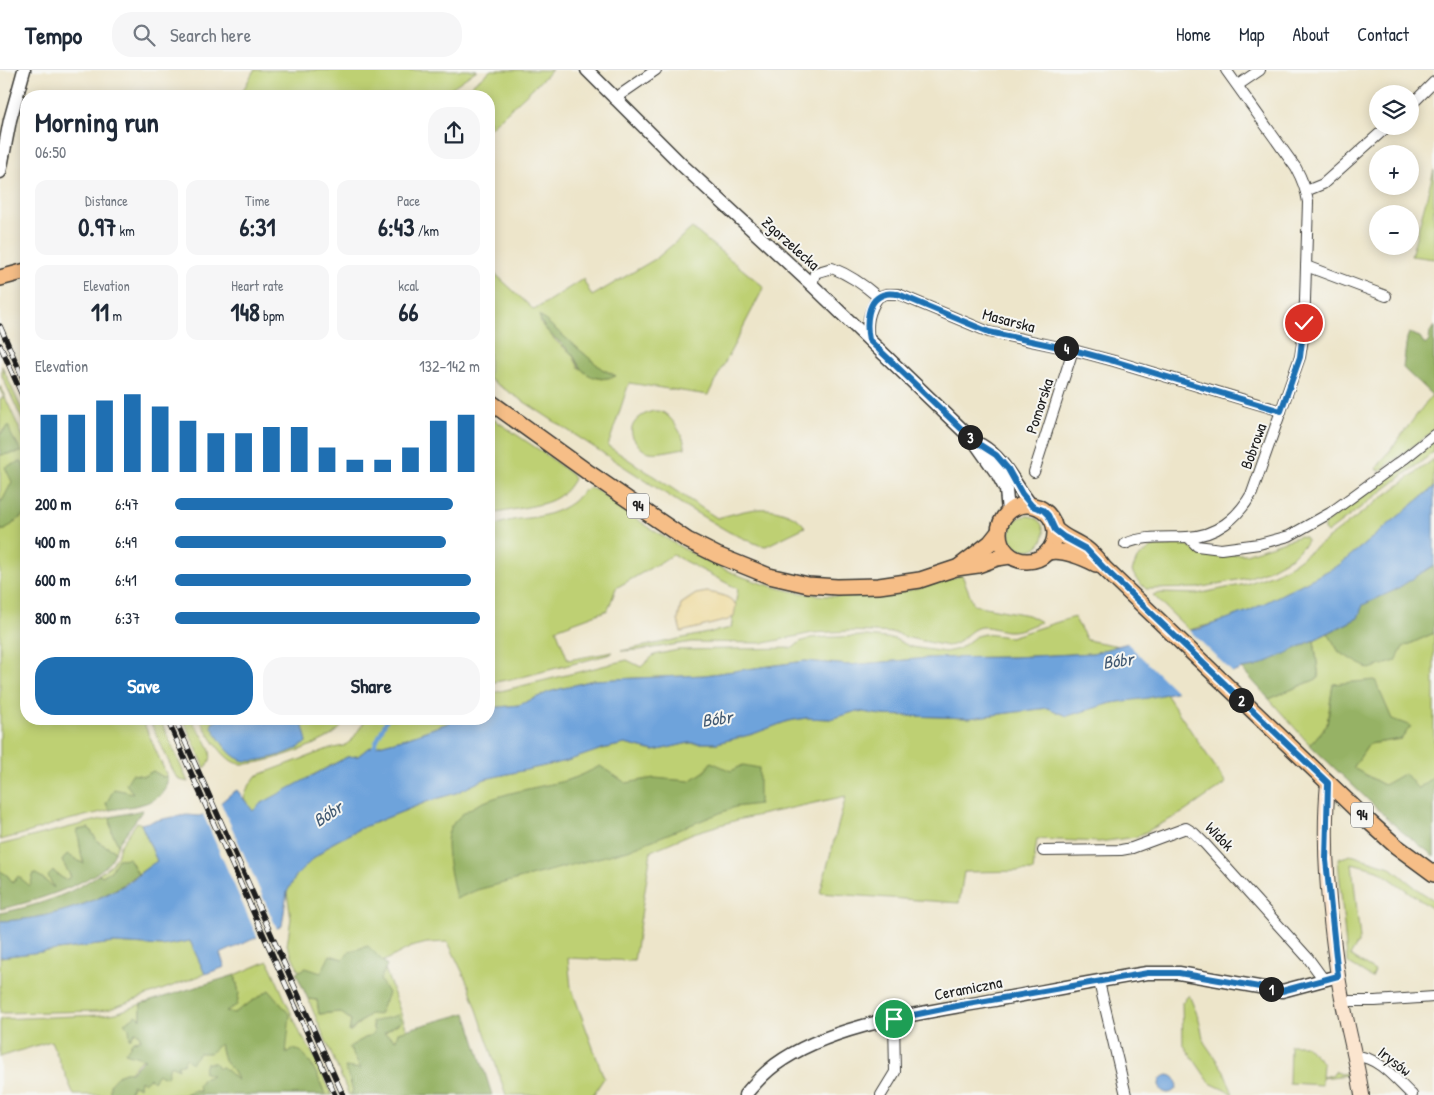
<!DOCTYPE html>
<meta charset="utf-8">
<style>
body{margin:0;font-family:"Patrick Hand",sans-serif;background:#f6f6f7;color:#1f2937;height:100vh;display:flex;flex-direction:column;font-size:19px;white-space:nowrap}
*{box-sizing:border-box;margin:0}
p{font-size:16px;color:#747a83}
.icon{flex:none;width:28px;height:28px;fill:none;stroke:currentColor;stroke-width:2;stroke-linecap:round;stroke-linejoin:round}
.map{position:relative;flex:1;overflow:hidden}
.drawer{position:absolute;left:20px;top:20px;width:475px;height:635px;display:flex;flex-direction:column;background:#fff;border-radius:20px;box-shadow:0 2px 12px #0003}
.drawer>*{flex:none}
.tools{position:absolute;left:1369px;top:15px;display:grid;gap:10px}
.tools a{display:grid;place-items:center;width:50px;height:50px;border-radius:50%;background:#fff;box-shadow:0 2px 12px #0003;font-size:25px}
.pin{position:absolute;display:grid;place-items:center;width:42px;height:42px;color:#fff;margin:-21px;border:2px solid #fff;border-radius:50%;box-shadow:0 1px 5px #0007}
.km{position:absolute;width:25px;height:25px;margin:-12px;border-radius:50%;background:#222;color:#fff;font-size:14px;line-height:25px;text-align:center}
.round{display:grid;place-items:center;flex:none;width:52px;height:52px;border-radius:20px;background:#f6f6f7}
.head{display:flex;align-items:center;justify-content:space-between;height:85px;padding:0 15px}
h1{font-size:28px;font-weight:800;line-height:38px}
.figures{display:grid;grid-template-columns:repeat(3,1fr);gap:8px;height:85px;padding:5px 15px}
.figures div{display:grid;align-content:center;border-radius:12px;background:#f6f6f7;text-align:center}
.figures b{font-size:25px;font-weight:800}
.figures small{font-size:14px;font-weight:400}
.figures p{font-size:14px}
.chart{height:140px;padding:10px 15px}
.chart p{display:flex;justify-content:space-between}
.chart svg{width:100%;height:90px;margin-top:5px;stroke:#1f6fb2;stroke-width:6}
.primary-button{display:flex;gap:10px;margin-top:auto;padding:10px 15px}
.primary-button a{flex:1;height:58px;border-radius:20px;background:#1f6fb2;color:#fff;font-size:20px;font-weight:800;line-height:58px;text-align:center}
.primary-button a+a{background:#f6f6f7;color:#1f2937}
ul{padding:0 15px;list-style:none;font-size:16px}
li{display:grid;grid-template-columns:80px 60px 1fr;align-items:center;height:38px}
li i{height:12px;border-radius:6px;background:#1f6fb2}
header{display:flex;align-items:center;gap:30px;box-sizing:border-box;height:70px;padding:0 25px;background:#fff;border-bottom:1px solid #e0e1e3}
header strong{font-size:24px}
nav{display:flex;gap:28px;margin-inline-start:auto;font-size:18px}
.search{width:350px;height:45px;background:#f6f6f7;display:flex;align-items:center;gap:12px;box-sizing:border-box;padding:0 18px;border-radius:20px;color:#747a83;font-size:19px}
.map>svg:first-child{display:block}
.green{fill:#bed073;stroke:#6d7648;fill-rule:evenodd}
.forest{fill:#96b265;stroke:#596740}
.sand{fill:#eeda9e;stroke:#857b5d}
.water{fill:#6ea3db;stroke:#45607c}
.pier{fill:#ede5ca}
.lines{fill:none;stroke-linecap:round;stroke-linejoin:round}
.stream{stroke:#6ea3db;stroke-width:4}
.minor-casing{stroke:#3b3a36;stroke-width:12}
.tertiary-casing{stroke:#3b3a36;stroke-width:15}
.secondary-casing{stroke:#3b3a36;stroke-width:16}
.primary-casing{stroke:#3b3a36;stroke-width:18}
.minor{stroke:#fff;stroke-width:10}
.tertiary{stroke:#fff;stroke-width:12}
.secondary{stroke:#fbe5cf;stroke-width:14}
.primary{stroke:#f6be87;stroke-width:15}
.rail-casing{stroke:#1c1c1c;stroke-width:5.5}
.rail{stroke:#f6f6f2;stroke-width:4;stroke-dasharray:11;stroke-linecap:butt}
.route-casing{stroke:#fff;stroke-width:10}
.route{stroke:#1f6fb2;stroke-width:6}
.labels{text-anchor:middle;stroke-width:4;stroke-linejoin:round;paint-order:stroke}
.shield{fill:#f6f6f2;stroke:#5d5d5c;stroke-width:1}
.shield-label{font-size:15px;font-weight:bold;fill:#1c1c1c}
.street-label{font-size:16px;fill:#1c1c1c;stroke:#f6f6f2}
.water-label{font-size:18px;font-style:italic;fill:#415972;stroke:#f6f6f2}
</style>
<header>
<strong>Tempo</strong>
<div class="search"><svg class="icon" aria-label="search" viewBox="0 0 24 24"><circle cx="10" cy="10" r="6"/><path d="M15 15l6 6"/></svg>Search here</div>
<nav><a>Home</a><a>Map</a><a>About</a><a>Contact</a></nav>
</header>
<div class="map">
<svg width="1434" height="1025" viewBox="0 0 1434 1025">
<rect width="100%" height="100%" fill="#f6f6f2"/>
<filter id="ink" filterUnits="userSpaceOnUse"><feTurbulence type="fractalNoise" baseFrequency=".02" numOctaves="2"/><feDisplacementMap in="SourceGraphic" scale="10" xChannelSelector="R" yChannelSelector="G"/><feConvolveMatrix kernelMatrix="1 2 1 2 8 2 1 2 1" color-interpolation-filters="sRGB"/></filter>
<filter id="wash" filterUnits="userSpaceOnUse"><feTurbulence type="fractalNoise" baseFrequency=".0096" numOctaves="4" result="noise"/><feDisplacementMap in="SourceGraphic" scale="20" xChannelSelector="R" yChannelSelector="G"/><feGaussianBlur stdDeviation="1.12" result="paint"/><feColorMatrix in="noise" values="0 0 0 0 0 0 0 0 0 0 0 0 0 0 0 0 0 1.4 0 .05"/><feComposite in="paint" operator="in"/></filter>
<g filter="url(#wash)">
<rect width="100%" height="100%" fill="#ede5ca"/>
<g class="green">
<polygon points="254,0 477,0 440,26 240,26"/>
<polygon points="491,0 552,0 489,59 489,26 457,26"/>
<polygon points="1434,100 1434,189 1411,186"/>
<path d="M692,158L764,217L708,325L629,313L608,376L717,448C746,441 762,433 790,445C797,448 801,451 805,457L766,476L759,475L729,462L683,435L489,309V198L534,240L583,209L592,226L657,188ZM540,246L602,299L616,306L601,309L579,298L572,284L556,271L541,254Z"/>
<polygon points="2,296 26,349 26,358 2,306"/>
<polygon points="0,316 26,373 26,405 23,397 2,431 0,431 0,385 21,382 16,371 4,359 0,365 0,329 4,327 0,320"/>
<polygon points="1431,326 1434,327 1434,360 1380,401 1376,399"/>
<path d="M654,341C657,341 660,341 662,342C672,346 686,369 685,378C676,379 658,384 650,382C644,381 640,378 637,373C623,358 639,344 654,341Z"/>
<path d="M489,346L548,386L572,405L574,409C561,433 542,434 517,439C507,441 498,443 489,444Z"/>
<polygon points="1434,371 1434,382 1327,463 1324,460 1324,454 1407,394"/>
<polygon points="1434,389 1434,417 1339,495 1251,540 1220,552 1189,560 1153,525 1161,523 1197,524 1246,514 1274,504 1294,493 1323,472"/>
<path d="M589,418L597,420C682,485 770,537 881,525C909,522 936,513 962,505L974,535L1028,545L1041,552C1032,555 1021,561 1011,561C1000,562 988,554 977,558C965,563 961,575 947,576L904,567L897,563L849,561L812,563L765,573L692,572L639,580L621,581L731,558L738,519L673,485L616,518L608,540L556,559L568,590L613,582L611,584L518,608L489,613V461C502,447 528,450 545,445C556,442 565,438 574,431C579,426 582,420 589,418Z"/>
<polygon points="26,443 26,649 142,649 167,706 163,707 153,701 134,723 106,733 110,740 60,752 27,763 0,770 0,460 5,460"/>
<circle cx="1027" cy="463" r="17"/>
<polygon points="1300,466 1305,467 1307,470 1305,474 1293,486 1264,502 1247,508 1198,518 1146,519 1136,509 1132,501 1137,489 1151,478 1155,476 1172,476 1172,473 1182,472 1199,484 1246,484"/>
<polygon points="1074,547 1087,570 1119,576 1093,583 1013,587 929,588 849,595 805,591 705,605 593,610 549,622 519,635 489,638 489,624 627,590 641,597 654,585 678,580 793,578 800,572 811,568 866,566 895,569 911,577 945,582 959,579 976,566 984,564 1010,567"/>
<polygon points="1328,563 1339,582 1403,577 1434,563 1434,706 1418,719 1384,715 1353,698 1369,674 1401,669 1410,656 1392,650 1333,614 1327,655 1310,675 1269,629 1319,608 1314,570"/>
<polygon points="1166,624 1226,713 1184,742 1136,767 1099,772 1037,769 1033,801 964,802 959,833 820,823 846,726 737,750 693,763 651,781 634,891 568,888 571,917 604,1008 593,1025 506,1025 469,916 448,872 427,873 411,877 352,908 307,918 287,875 291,848 287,822 296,806 310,792 331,774 359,759 429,731 456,723 485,709 567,691 602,679 625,674 654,681 689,673 717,673 753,664 788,651 806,648 830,649 857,641 881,645 969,648 1048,638 1067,646 1112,633"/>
<polygon points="149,649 160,649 188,712 180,710 175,705"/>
<path d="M183,649H191C199,663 221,684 205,698Z"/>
<path d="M200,649H348C343,655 338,661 332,665C315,676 255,699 236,693C223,689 206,661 200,649Z"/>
<polygon points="366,649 459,649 406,668 368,678 358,686 347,687 311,706 252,742 244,728 247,719 256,706 328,679 344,676 352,670"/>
<path d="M110,747L112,763L118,774L115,781L98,772L89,758L78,760C80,772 80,783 84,795L67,785L62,791L71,807L65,810L53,801L55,819L41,807L34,804L30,817L13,813L7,805L0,801V775Z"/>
<polygon points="137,752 141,754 157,791 138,804 129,788 111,801 102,806 99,804 112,794 117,786 120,776"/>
<polygon points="1351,785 1390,797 1421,822 1434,830 1434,840 1378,800 1352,793 1360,869 1350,886 1375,901 1372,908 1349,894 1347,889 1338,789"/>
<polygon points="190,871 205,904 110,939 99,941 0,943 0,887 114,873 162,876"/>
<path d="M268,891L301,965L316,989L332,1025H325C320,1009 311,995 301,982L286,983L269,920L234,944L226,941L239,923L235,905Z"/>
<polygon points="385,899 407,960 398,962 396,970 383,963 372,952 374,963 349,977 361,1000 346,998 353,1020 351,1025 349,1025 308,929 317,930 319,944 340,942 351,950 350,962 370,944 380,910"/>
<polygon points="1189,925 1199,949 1204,972 1224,1001 1233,1024 1210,1013 1183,974 1182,932"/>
<polygon points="141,934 141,950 129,958 131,968 135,962 139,963 145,988 139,992 110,1023 113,1025 74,1025 51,971 0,987 0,949 102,945 116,943"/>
<path d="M220,974L224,991L232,1000L240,1013L212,1005L201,1022L195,1020L183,1025H129L132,1015C146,1007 156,1006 170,995L179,998L177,994L186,987Z"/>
<polygon points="1290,975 1305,975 1323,993 1322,1007 1332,1005 1335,1001 1340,1004 1347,1003 1348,1005 1322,1008 1322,1015 1289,1013"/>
</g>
<g class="forest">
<path d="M539,245L602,299L616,306C606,309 599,310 589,305C579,300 578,292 572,284C561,270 543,264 539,245Z"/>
<polygon points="1434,256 1434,327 1403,298 1407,268 1409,263 1420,267 1425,275 1429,271 1430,262"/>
<path d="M9,355C10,367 16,371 22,382L0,385V365Z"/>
<polygon points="22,391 26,405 26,443 5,460 0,460 0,431 2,431 12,412 5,397"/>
<polygon points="1434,495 1434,563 1403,577 1396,591 1369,599 1339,582 1328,563 1358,548 1362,535 1395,520"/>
<polygon points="1314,570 1319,608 1269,629 1242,599 1255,597"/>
<polygon points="1375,610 1392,649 1411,656 1401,669 1369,674 1353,698 1384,715 1405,703 1418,719 1434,706 1434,786 1401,761 1310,675 1327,655 1333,614"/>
<path d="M711,692L731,701L743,695L759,698V734L735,737L628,780L477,820L456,829C453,813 444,779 448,764C459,726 536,719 568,710C579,707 590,701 600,696L626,713L654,708L690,711L705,701Z"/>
<path d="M153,701L163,707L167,706C170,735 131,736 110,740L106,734L114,719L133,723L126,714L132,704L144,706Z"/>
<polygon points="143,740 118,774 112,763 110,747"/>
<path d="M89,758L98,772L115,781C110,810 26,834 0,839V801L7,805L13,813L18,806L30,816L34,803L41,807L54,818L48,806L53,801L65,810L71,807L62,791L67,784L84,794C80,783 80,771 77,760Z"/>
<path d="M129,788L138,804C101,833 46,850 0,851V843C36,836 69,826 99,804L102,806L111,801L118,789Z"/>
<polygon points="368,876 387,895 380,910 388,923 379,945 370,944 349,962 351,950 340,942 319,944 317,930 308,929 296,903 306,898 321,903 330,885 343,889 350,881"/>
<path d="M235,905L239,923L237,935L226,941L234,943L269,920L290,945L286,983L292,979C295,980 298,980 300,981C310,987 322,1015 325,1025H183L195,1020L200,1022L198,1016L202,1009L212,1006L203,1002L206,993H215L218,998L223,997L238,1011L232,1000L224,991L220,974L210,983H199L191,993L186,988L183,994L177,995L179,999L170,995L167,1007L158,1004L153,1011L150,1008L144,1013L140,1010L139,1017L132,1015L129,1025H113L110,1023V1014C116,1008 121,1000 131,1002L145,989L125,983L133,971L141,970L139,963L135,962L130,969L129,958L124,953L137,945L141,949V934Z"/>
<polygon points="466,943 492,1025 351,1025 353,1020 345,997 361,999 349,977 374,963 372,952 398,945 402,951 384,963 396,970 398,962"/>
</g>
<path class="sand" d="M707,522C718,524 729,525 736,535L734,546L728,550L681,562L678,550L681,534L696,524Z"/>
<g class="water">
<path d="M1434,417V495L1395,520L1363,535L1358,548L1283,585L1255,597L1242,599L1197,617L1148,628L1112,633L1067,646L1048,638L969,648L881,645L857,641L830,649L806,648L788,651L753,664L717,673H689L654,681L625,674L602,679L567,691L485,709L456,723L429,731L359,759L331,774L310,792L296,806L287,822L282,856L220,884L225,897L205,904L190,871L162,876L114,873L0,887V851C43,850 89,836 126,814C137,807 146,797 157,791L141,754C156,750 171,747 187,745C191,745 195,746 199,746C214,743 224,727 237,720L253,741L260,734L347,687L358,686L368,678L406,668L459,649H489V638L519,635L549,622L593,610L705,605L805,591L849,595L929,588L1013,587L1093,583L1149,567L1199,559L1251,540L1339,495Z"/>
<path d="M220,649H301L307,671C299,682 253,695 241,690C228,685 219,669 212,657V653Z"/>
<circle cx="1168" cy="1014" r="9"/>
</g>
<g class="pier">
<polygon points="1187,558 1235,605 1198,619 1179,624 1125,571 1149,564"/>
<polygon points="222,726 220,731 278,861 258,869 202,742 215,736"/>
</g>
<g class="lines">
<polyline class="stream" points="372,681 387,649"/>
</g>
</g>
<g filter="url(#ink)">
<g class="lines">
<defs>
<g id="minor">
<polyline points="1238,15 1260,0"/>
<polyline points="614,29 656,0"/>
<polyline points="1410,36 1434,12"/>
<polyline points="1306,121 1323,114 1388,56"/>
<polyline points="1306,196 1386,226"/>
<path d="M812,215L815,203L832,198C850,205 863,214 878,227L886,224H898L989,262L1073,280L1114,291L1281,341"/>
<path d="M869,270C866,253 869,242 878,227"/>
<polyline points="1034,402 1073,280"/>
<polyline points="1188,467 1197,476 1221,479 1259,474 1289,466 1330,443 1404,389 1434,365"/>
<path d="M1125,474C1145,465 1165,468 1187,467C1216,466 1238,448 1252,423L1300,287L1304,262L1308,132C1306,119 1302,109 1296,98L1226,0"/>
<polyline points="1043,781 1121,780 1132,778 1186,758 1194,763 1205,774 1308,888 1324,910"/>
<polyline points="1099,912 1126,1025"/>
<polyline points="1343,931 1375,931 1434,927"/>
<path d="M1356,986C1379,987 1396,1010 1412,1025"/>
<polyline points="881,1025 895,1002 894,949"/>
</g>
<g id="tertiary">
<polyline points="587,0 682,95 812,215 974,371 998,405 1006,420 1008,442"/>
<polyline points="0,102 10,50 24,0"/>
<path d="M981,375C1006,390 1014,415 1032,436"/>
<path d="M745,1025C754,1014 763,1004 775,995C832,953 925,943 995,930C1045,921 1096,911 1147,903H1179L1282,921L1338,906"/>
</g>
<path id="secondary" d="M1328,713C1322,777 1329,843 1338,906C1344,946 1356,985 1362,1025"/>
<g id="primary">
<polyline points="0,208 26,201"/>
<polyline points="489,331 589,403 687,470 717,485 769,506 808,515 837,517 879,516 920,510 956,498 978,495 997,488 1010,486"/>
<circle cx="1027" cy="463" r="28"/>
<path d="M1055,459C1064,468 1075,471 1085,478C1093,484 1099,491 1104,498L1365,748L1396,776L1434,804"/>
<path d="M1048,482C1063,479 1082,487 1096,494"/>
<polyline points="960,496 990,473 998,463"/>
</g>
</defs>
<use href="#minor" class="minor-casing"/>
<use href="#tertiary" class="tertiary-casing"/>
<use href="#secondary" class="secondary-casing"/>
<use href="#primary" class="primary-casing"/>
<use href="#minor" class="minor"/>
<use href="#tertiary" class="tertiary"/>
<use href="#secondary" class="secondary"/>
<use href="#primary" class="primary"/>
<defs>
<g id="rail">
<polyline points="0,256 26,315"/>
<polyline points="0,275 26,334"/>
<polyline points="167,649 335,1025"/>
<polyline points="175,649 343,1025"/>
</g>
</defs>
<use href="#rail" class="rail-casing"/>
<use href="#rail" class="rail"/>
</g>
</g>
<g class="lines" filter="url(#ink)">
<defs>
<path id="route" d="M894,949L962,935L1148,903H1179L1282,921L1338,906L1326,790L1328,713L1104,498L1086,479L1064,467L1055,460L1048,445L1043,440L1032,436L1022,424L1008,399L996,385L974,371L869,270C866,255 866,228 886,224C889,223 894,224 898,224L989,262L1073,280L1114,291L1281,341L1300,287L1304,253"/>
</defs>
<use href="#route" class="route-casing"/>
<use href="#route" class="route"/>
</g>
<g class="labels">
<g class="shield">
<rect x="627" y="423.5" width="22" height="25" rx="4"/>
<rect x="1351" y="732.5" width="22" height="25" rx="4"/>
</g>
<g class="shield-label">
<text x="638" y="441">94</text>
<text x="1362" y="750">94</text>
</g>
<g class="street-label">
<text transform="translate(791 173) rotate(42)" y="6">Zgorzelecka</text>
<text transform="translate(1009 250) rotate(15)" y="6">Masarska</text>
<text transform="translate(1039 336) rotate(-72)" y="6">Pomorska</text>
<text transform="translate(1253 376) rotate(-70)" y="6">Bobrowa</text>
<text transform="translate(1220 766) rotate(46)" y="6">Widok</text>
<text transform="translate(968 918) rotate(-11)" y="6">Ceramiczna</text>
<text transform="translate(1395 991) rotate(38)" y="6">Irysów</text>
</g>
<g class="water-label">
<text transform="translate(1118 591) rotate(-8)" y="6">Bóbr</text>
<text transform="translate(717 649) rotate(-8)" y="6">Bóbr</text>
<text transform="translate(328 744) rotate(-33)" y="6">Bóbr</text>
</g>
</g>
</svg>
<div class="tools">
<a><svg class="icon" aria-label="layers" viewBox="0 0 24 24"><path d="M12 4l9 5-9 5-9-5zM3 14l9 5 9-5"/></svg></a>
<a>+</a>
<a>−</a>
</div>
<div class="pin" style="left:894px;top:949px;background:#1e9e55"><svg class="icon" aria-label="arrive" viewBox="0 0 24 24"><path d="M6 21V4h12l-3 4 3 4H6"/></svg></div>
<div class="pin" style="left:1304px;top:253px;background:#d93025"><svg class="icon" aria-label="check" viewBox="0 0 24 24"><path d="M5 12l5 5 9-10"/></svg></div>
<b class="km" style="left:1271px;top:919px">1</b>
<b class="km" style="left:1241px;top:630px">2</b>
<b class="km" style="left:970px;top:367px">3</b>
<b class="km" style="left:1066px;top:278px">4</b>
<section class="drawer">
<div class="head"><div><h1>Morning run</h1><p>06:50</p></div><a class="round"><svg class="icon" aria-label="share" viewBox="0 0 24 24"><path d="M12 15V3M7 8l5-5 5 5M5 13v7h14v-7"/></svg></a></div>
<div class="figures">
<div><p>Distance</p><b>0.97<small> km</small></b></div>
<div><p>Time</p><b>6:31</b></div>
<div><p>Pace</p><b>6:43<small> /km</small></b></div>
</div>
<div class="figures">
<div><p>Elevation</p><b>11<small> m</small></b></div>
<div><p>Heart rate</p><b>148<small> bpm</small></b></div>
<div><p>kcal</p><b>66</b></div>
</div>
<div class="chart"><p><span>Elevation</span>132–142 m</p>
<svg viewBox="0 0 160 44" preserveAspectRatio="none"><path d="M5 44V16M15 44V16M25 44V9M35 44V6M45 44V12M55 44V19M65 44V25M75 44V25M85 44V22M95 44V22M105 44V32M115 44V38M125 44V38M135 44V32M145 44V19M155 44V16"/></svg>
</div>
<ul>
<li><b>200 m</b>6:47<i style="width:91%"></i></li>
<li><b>400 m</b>6:49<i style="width:89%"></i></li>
<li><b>600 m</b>6:41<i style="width:97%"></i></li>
<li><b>800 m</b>6:37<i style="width:100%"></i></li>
</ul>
<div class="primary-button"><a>Save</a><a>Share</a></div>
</section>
</div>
